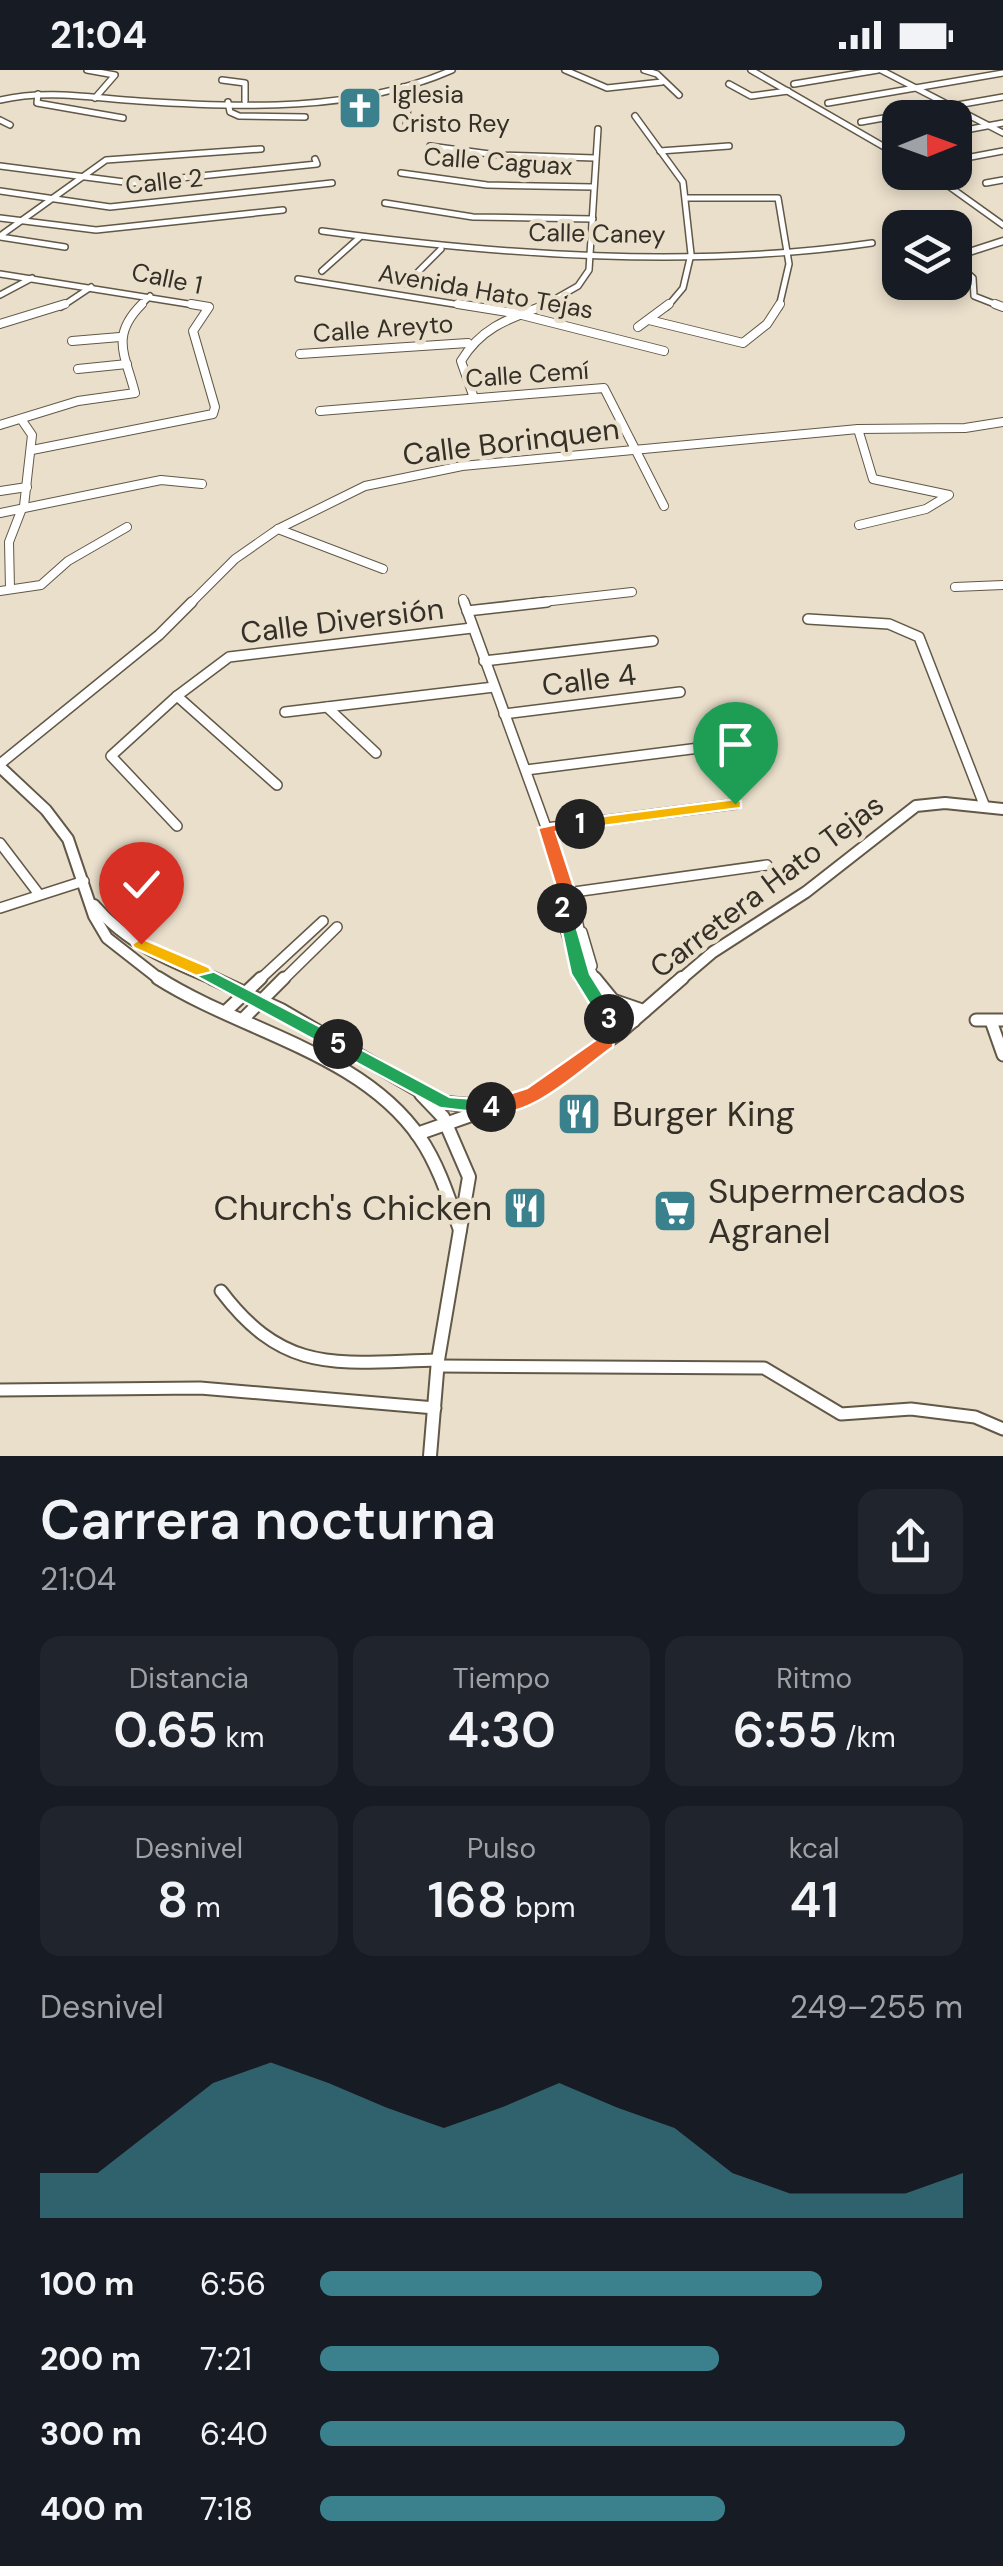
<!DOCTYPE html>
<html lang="es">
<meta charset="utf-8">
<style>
body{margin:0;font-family:"DM Sans",sans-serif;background:#20242c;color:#f1f3f6;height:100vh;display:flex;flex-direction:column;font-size:38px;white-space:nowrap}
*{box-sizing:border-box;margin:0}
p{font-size:32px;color:#9ea1a6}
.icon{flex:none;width:55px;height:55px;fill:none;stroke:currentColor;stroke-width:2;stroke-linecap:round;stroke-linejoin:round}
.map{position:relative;height:1386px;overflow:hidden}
.side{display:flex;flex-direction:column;background:#171b24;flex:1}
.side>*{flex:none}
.needle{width:65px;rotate:89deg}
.controls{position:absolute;left:882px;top:30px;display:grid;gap:20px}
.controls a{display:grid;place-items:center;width:90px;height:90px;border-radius:20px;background:#171b24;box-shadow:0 5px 15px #0003;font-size:50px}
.pin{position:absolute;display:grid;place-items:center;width:85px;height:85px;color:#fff;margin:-102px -42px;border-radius:50% 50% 50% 0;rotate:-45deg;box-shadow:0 0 10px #0007}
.pin .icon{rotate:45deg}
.km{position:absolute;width:50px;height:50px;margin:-25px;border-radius:50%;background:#222;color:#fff;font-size:28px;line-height:50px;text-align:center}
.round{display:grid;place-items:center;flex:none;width:105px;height:105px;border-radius:20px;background:#20242c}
.overview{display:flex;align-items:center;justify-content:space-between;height:170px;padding:0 40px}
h1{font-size:55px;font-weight:600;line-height:75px}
.figures{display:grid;grid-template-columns:repeat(3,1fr);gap:15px;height:170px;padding:10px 40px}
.figures div{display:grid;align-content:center;border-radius:20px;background:#20242c;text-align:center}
.figures b{font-size:50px;font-weight:600}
.figures small{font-size:28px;font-weight:400}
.figures p{font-size:28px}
.chart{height:280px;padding:20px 40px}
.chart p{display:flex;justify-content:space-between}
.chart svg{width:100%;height:180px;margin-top:10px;fill:#3b808d;opacity:.7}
ul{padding:0 40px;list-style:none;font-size:32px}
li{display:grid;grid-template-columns:160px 120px 1fr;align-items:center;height:75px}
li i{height:25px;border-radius:12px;background:#3b808d}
.status{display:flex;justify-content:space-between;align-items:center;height:70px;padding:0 50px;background:#171b24;direction:ltr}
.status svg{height:28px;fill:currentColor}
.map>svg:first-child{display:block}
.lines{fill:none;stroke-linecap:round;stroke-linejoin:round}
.minor-far3-casing{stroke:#625847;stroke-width:8}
.minor-far2-casing{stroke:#625847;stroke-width:10}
.minor-far1-casing{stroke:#625847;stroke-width:12}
.minor-casing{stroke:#625847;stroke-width:15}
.tertiary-far2-casing{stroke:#625847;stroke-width:9}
.tertiary-far1-casing{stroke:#625847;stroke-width:14}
.tertiary-casing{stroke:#625847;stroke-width:16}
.minor-far3{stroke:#fff;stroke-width:5}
.minor-far2{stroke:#fff;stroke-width:8}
.minor-far1{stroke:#fff;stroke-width:9}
.minor{stroke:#fff;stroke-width:11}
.tertiary-far2{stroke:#fff;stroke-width:6}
.tertiary-far1{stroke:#fff;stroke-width:10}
.tertiary{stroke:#fff;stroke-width:12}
.split-1{fill:#f5b400;stroke:#fff;stroke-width:2.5}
.split-2{fill:#f0652b;stroke:#fff;stroke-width:2.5}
.split-3{fill:#22a559;stroke:#fff;stroke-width:2.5}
.split-4{fill:#f0652b;stroke:#fff;stroke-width:2.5}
.split-5{fill:#22a559;stroke:#fff;stroke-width:2.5}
.split-6{fill:#22a559;stroke:#fff;stroke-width:2.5}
.split-7{fill:#f5b400;stroke:#fff;stroke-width:2.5}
.labels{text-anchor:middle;stroke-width:9;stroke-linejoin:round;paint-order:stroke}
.far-poi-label{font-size:25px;fill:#343028;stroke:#eadfcb;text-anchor:start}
.far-street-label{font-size:25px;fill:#343028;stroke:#eadfcb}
.street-label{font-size:30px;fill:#343028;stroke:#eadfcb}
.near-poi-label{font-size:35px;fill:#343028;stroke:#eadfcb;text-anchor:start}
</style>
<div class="status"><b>21:04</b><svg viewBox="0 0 49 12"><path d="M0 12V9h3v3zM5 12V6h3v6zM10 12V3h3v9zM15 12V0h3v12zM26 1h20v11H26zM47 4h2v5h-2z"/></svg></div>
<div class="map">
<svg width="1003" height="1386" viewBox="0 0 1003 1386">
<rect width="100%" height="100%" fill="#eadfcb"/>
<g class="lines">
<defs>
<g id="minor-far3">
<polyline points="87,0 115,5 95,28"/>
<polyline points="565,0 607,18 662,12"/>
<polyline points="644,0 657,4 679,25"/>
<polyline points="751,0 900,86"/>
<polyline points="881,0 1003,63"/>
<polyline points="222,10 245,13 245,31"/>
<polyline points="729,14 751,26 788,21"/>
<polyline points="794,14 878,0"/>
<polyline points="403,17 409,24 406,57"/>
<polyline points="38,24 37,33 123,48"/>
<path d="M0,30C47,19 92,28 139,31C240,38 357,42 452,0"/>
<polyline points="228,32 230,42 239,46 305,47"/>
<polyline points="828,33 1003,3"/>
<polyline points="635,46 683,112 691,184 683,218 667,237"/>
<polyline points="0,50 10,55"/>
<polyline points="861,52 1003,27"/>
<polyline points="955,62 1003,53"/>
<polyline points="896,72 900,72"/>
<polyline points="430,76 497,85 595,88"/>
<polyline points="660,81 729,76"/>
<polyline points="955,90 1003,81"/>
<polyline points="0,96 132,113 317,94 315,89"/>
<polyline points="929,102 1003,155"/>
<polyline points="401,103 487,115 593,117"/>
<polyline points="986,113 1003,110"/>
<polyline points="0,121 110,137 332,113"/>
<polyline points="686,128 778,128 789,194 779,237"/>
<polyline points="385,133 473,147 593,149"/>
<polyline points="0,148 96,160 283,140"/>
<path d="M322,161C501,185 693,199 872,173"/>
<polyline points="0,166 106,90 261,79"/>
<polyline points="0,167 65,177"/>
<polyline points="955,192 973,208 974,226 1002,237"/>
<polyline points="322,201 360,167"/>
<polyline points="0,204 207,237"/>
<polyline points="298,209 473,237"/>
<polyline points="406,214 441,179"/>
<polyline points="0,225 32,208"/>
<polyline points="61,237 91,217"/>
<polyline points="139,237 150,226"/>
<polyline points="541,237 578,216 589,200 598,59"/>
</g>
<g id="minor-far2">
<polyline points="458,234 514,243 664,281"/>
<polyline points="995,234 1003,237"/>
<polyline points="649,250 743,273 767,254 780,234"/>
<polyline points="0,254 65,234"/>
<polyline points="638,257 669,234"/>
<polyline points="72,271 120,267"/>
<polyline points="300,284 468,273"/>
<polyline points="78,299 127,294"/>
<path d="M474,328L461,291C482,256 511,248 548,234"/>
<polyline points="320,341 604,318 664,436"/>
<polyline points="21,349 32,365 24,436"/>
<path d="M0,355L78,331L135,323C125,284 110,266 142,234"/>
<polyline points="858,359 873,409 949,425 926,439 859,455"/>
<polyline points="32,380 213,344 215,337 193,261 209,237 191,234"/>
<polyline points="0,421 27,417"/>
<polyline points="0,443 161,410 202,414"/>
<polyline points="278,459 383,499"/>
<polyline points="955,517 1003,515"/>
<polyline points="10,519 9,472 21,441"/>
<polyline points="0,521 41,515 68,491 127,457"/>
<polyline points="463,529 465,534"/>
<polyline points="190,534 235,489 278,459 365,416 462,396 858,359 965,358 1003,352"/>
<polyline points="525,534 632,522"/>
</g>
<g id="minor-far1">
<polyline points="464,532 574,834 585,889 596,911"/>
<polyline points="467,541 547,532"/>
<polyline points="808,549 889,554 919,567 985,737"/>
<polyline points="484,591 653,571"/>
<polyline points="177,626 277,715"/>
<polyline points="327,637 376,683"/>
<polyline points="285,642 494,617"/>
<polyline points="504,644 680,622"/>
<polyline points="0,694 159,565 192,532"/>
<polyline points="526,700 707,677"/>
<polyline points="177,756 111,686 177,626 229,587 472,558"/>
<polyline points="546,758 735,734"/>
<polyline points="0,773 38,823"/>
<polyline points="567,823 767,795"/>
<polyline points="567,823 566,862 582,911"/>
<polyline points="0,838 84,811"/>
<polyline points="582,862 592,896"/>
<polyline points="258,911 323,851"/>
<polyline points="282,911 337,857"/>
</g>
<g id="minor">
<polyline points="581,908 597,930 634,951"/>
<polyline points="595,908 613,930 645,941"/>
<polyline points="225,942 261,908"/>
<polyline points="242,950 284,908"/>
<polyline points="976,950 1003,950"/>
<polyline points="991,951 1003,985"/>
<path d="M221,1221C286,1307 340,1292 438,1290"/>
<polyline points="438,1296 764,1298 841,1344 911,1339 975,1347 1003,1359"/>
<polyline points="0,1320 200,1318 435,1338"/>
</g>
<polyline id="tertiary-far2" points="966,183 1003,171"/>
<g id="tertiary-far1">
<polyline points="0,697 46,740 68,769 94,846 107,868 162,911"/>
<path d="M94,835C127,874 172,892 218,911"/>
<polyline points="679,911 713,882 806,822 916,736 945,733 1003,739"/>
</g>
<g id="tertiary">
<path d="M158,908C241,961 362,983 420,1068C439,1096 449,1129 460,1160"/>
<polyline points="212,908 281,940 427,1025 446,1033 492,1037"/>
<polyline points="598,931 609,950 606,972"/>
<polyline points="421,1024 443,1047 469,1107 438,1290 430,1386"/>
<polyline points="417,1064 534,1023 619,963 682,908"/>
</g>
</defs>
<use href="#minor-far3" class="minor-far3-casing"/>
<use href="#minor-far2" class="minor-far2-casing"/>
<use href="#minor-far1" class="minor-far1-casing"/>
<use href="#minor" class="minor-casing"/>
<use href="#tertiary-far2" class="tertiary-far2-casing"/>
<use href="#tertiary-far1" class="tertiary-far1-casing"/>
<use href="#tertiary" class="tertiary-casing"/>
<use href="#minor-far3" class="minor-far3"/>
<use href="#minor-far2" class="minor-far2"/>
<use href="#minor-far1" class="minor-far1"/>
<use href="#minor" class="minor"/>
<use href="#tertiary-far2" class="tertiary-far2"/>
<use href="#tertiary-far1" class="tertiary-far1"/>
<use href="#tertiary" class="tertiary"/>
</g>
<polygon class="split-1" points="735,729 741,731 741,738 580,759 572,754 580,749"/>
<polygon class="split-2" points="580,749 586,750 586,758 556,762 576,823 571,838 562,844 553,838 558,823 538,758"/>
<polygon class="split-3" points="556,834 571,838 590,904 618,949 615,954 602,954 571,904"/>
<path class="split-4" d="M609,943L618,949L613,977C580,1000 528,1053 484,1042V1032L527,1018L597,969L599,949Z"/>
<polygon class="split-5" points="338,967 450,1027 491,1030 501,1037 491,1044 440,1038 331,979 328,974"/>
<polygon class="split-6" points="203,896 344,969 347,974 338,981 331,979 196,906 194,902"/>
<polygon class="split-7" points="141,868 209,897 212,902 196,906 134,878 132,874"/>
<defs>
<symbol id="church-square" viewBox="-11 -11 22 22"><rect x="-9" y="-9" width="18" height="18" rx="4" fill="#3b808d" stroke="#eadfcb"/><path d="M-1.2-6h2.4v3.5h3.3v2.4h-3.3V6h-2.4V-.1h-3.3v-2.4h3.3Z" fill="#fff"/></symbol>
<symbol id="restaurant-square" viewBox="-11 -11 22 22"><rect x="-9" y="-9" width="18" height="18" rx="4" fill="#3b808d" stroke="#eadfcb"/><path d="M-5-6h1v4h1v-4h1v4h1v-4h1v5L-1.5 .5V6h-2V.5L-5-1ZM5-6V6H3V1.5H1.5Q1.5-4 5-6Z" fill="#fff"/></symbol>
<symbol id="supermarket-square" viewBox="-11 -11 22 22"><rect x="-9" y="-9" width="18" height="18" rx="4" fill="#3b808d" stroke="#eadfcb"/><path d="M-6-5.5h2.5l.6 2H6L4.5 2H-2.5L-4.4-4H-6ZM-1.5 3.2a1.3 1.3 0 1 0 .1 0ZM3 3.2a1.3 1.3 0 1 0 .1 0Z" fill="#fff"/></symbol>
</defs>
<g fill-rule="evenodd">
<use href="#church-square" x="335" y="13" width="50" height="50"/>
<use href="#restaurant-square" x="554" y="1019" width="50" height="50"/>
<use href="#restaurant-square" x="500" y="1113" width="50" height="50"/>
<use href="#supermarket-square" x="650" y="1116" width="50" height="50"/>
</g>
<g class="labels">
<g class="far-poi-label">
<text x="392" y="33">Iglesia<tspan x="392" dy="29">Cristo Rey</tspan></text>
</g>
<g class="far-street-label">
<text transform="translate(498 91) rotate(4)" y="9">Calle Caguax</text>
<text transform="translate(164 111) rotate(-6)" y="9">Calle 2</text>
<text transform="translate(597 163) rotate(1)" y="9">Calle Caney</text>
<text transform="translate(167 208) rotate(12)" y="9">Calle 1</text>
<text transform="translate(486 221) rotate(10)" y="9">Avenida Hato Tejas</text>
<text transform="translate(383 258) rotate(-4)" y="9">Calle Areyto</text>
<text transform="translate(527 304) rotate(-4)" y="9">Calle Cemí</text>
</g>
<g class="street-label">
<text transform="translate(511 372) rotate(-7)" y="10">Calle Borinquen</text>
<text transform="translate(342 551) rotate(-7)" y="10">Calle Diversión</text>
<text transform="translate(589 610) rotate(-7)" y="10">Calle 4</text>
<text transform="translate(767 816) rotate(-37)" y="10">Carretera Hato Tejas</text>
</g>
<g class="near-poi-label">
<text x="612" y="1056">Burger King</text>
<text x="708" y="1133">Supermercados<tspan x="708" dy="40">Agranel</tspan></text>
<text x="492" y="1150" text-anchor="end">Church's Chicken</text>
</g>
</g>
</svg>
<div class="controls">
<a><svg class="needle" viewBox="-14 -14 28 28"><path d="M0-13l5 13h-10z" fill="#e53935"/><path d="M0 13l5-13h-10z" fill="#9ea1a6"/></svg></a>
<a><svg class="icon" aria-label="layers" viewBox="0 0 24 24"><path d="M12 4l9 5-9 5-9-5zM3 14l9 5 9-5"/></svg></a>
</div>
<div class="pin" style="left:735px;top:734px;background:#1e9e55"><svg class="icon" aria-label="arrive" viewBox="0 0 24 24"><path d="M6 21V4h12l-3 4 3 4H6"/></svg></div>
<div class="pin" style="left:141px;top:874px;background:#d93025"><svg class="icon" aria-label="check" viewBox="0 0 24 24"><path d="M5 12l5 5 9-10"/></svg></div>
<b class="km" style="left:580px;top:754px">1</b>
<b class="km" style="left:562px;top:838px">2</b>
<b class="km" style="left:609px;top:949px">3</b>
<b class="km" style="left:491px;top:1037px">4</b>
<b class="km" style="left:338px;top:974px">5</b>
</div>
<section class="side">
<div class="overview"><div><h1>Carrera nocturna</h1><p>21:04</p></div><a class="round"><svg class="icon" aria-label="share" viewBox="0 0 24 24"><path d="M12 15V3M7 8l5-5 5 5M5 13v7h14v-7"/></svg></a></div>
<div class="figures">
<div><p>Distancia</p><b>0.65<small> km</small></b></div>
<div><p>Tiempo</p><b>4:30</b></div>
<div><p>Ritmo</p><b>6:55<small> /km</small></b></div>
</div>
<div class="figures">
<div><p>Desnivel</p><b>8<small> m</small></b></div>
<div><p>Pulso</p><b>168<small> bpm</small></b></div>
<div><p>kcal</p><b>41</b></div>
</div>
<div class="chart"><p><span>Desnivel</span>249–255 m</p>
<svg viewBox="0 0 160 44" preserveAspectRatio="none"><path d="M0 44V33L10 33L20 22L30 11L40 6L50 11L60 17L70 22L80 17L90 11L100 17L110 22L120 33L130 38L140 38L150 38L160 33V44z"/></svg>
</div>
<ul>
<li><b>100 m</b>6:56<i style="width:78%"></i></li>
<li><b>200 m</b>7:21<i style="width:62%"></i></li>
<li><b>300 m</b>6:40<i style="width:91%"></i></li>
<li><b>400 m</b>7:18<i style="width:63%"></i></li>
</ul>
</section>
